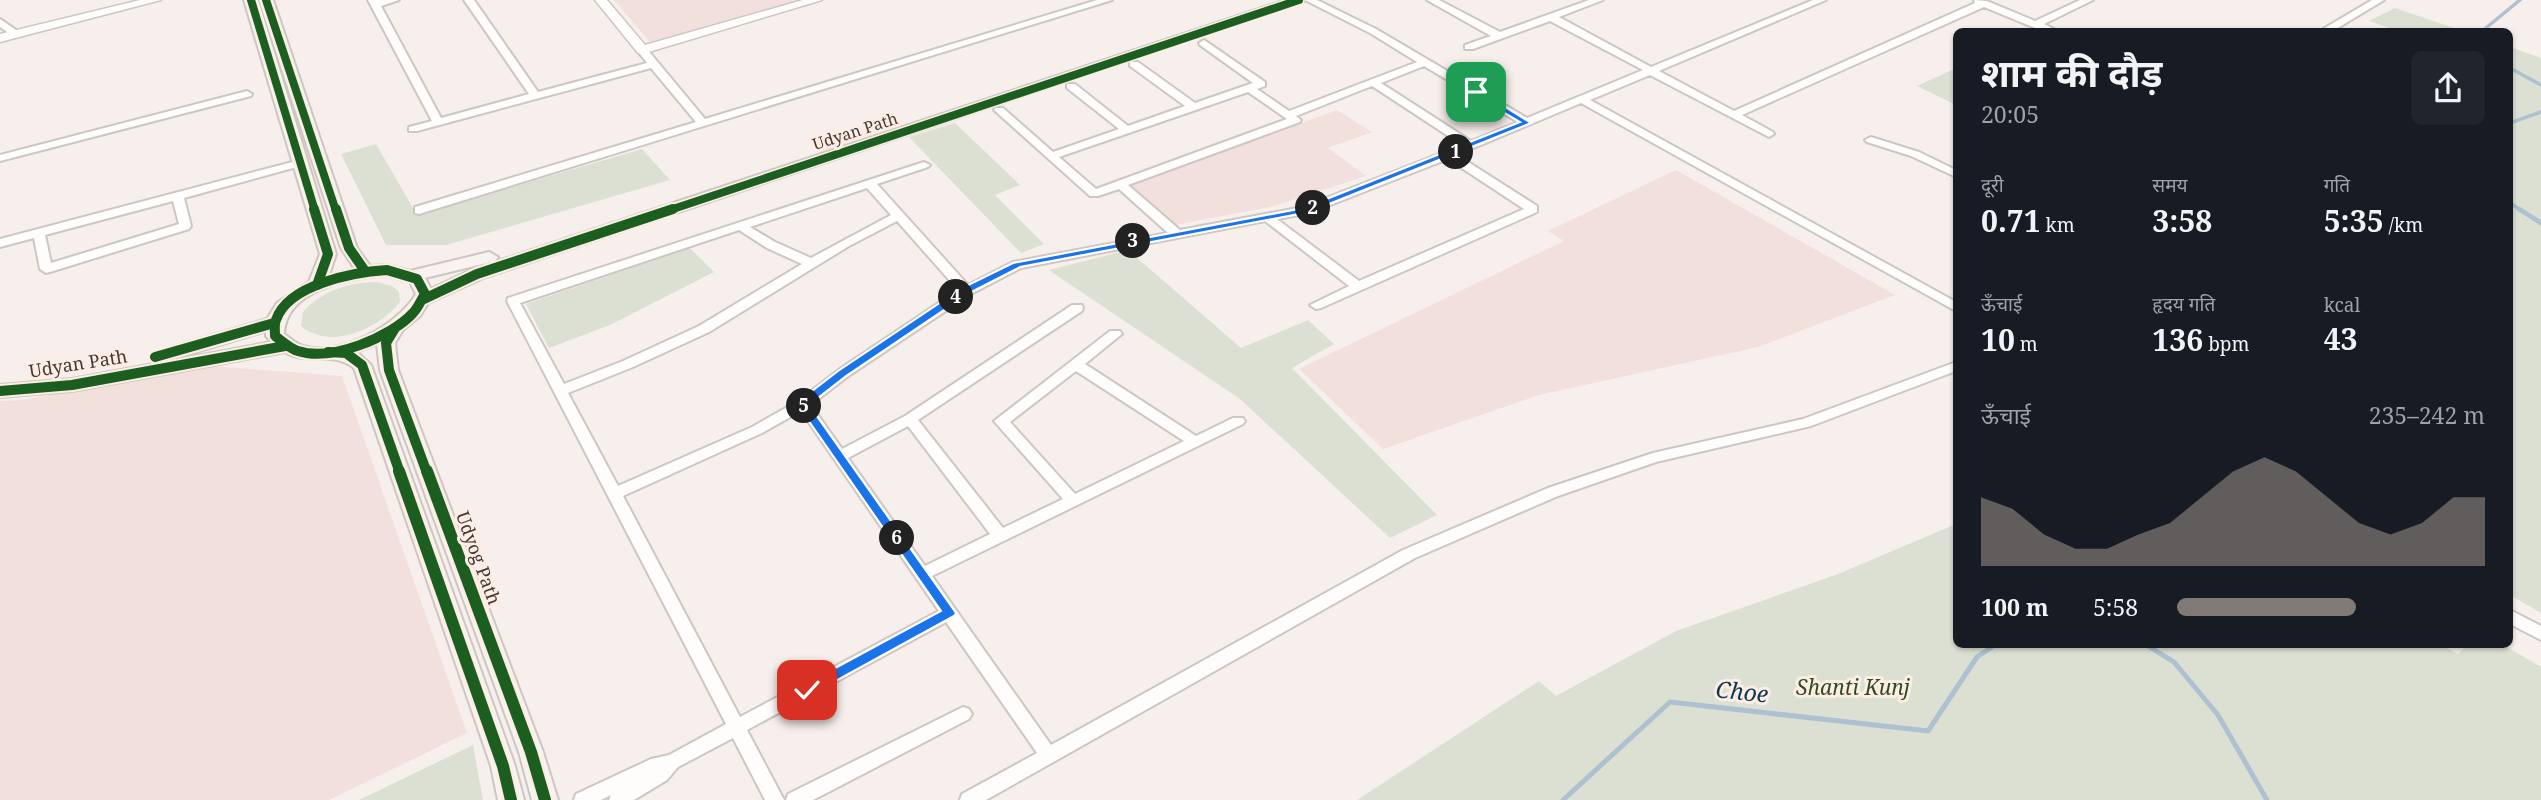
<!DOCTYPE html>
<html lang="hi">
<meta charset="utf-8">
<style>
body{margin:0;font-family:"Noto Serif","Noto Sans Devanagari",serif;background:#20242c;color:#f1f3f6;height:100vh;display:flex;flex-direction:column;font-size:26px;white-space:nowrap}
*{box-sizing:border-box;margin:0}
p{font-size:23px;color:#9ea1a6}
.icon{flex:none;width:38px;height:38px;fill:none;stroke:currentColor;stroke-width:2;stroke-linecap:round;stroke-linejoin:round}
.map{position:relative;flex:1;overflow:hidden}
.side{position:absolute;left:1953px;top:28px;width:560px;height:620px;display:flex;flex-direction:column;background:#171b24;border-radius:10px;box-shadow:0 2px 5px #0004}
.side>*{flex:none}
.pin{position:absolute;display:grid;place-items:center;width:60px;height:60px;color:#fff;margin:-30px;border-radius:14px;box-shadow:0 4px 10px #0006}
.km{position:absolute;width:35px;height:35px;margin:-18px;border-radius:50%;background:#222;color:#fff;font-size:19px;line-height:35px;text-align:center}
.round{display:grid;place-items:center;flex:none;width:74px;height:74px;border-radius:10px;background:#20242c}
.overview{display:flex;align-items:center;justify-content:space-between;height:119px;padding:0 28px}
h1{font-size:38px;font-weight:700;line-height:52px}
.stats{display:grid;grid-template-columns:repeat(3,1fr);gap:10px;height:119px;padding:7px 28px}
.stats div{display:grid;align-content:center}
.stats b{font-size:30px;font-weight:700}
.stats small{font-size:19px;font-weight:400}
.stats p{font-size:19px}
.chart{height:196px;padding:14px 28px}
.chart p{display:flex;justify-content:space-between}
.chart svg{width:100%;height:126px;margin-top:7px;fill:#817975;opacity:.7}
ul{padding:0 28px;list-style:none;font-size:23px}
li{display:grid;grid-template-columns:112px 84px 1fr;align-items:center;height:52px}
li i{height:18px;border-radius:9px;background:#817975}
.map>svg:first-child{display:block}
.education{fill:#f2e0dd}
.green{fill:#dce0d3}
.lines{fill:none;stroke-linecap:round;stroke-linejoin:round}
.stream-far2{stroke:#adc1d0;stroke-width:3.5}
.stream-far1{stroke:#adc1d0;stroke-width:4.5}
.stream{stroke:#adc1d0;stroke-width:5}
.minor-casing{stroke:#cdc6c2;stroke-width:4}
.tertiary-casing{stroke:#cdc6c2;stroke-width:3}
.secondary-casing{stroke:#cdc6c2;stroke-width:4}
.minor{fill:#fefdfc;fill-rule:evenodd}
.tertiary{fill:#fefdfc;fill-rule:evenodd}
.secondary{fill:#f8f3f0;fill-rule:evenodd}
.cycleway-far2-casing{stroke:#fdede5;stroke-width:11}
.cycleway-far1-casing{stroke:#fdede5;stroke-width:14}
.cycleway-casing{stroke:#fdede5;stroke-width:17}
.cycleway-far2{stroke:#1b5e20;stroke-width:8}
.cycleway-far1{stroke:#1b5e20;stroke-width:10}
.cycleway{stroke:#1b5e20;stroke-width:12}
.route{fill:#1a73e8;stroke:#fff;stroke-width:2}
.labels{text-anchor:middle;stroke-width:6;stroke-linejoin:round;paint-order:stroke}
.far-street-label{font-size:16px;fill:#413a35;stroke:#fdede5}
.street-label{font-size:18px;fill:#413a35;stroke:#fdede5}
.near-park-label{font-size:21px;font-style:italic;fill:#2f4d21;stroke:#fdede5}
.near-water-label{font-size:23px;font-style:italic;fill:#0f3851;stroke:#fdede5}
</style>
<div class="map">
<svg width="2541" height="800" viewBox="0 0 2541 800">
<rect width="100%" height="100%" fill="#f7efeb"/>
<g class="education">
<polygon points="614,0 798,0 650,42"/>
<polygon points="1337,110 1372,132 1328,148 1366,176 1274,206 1175,225 1131,186"/>
<polygon points="1676,170 1895,295 1758,347 1539,395 1383,449 1299,369 1564,241 1548,231"/>
<polygon points="212,366 342,376 467,733 329,800 0,800 0,401 22,400"/>
</g>
<g class="green">
<polygon points="2395,8 2463,31 2398,31 2369,21"/>
<polygon points="2510,47 2541,58 2541,613 2510,595 2510,100 2513,96 2510,92"/>
<polygon points="1956,68 1956,105 1917,86"/>
<polygon points="955,123 1020,185 995,195 1044,244 1021,253 909,137"/>
<polygon points="376,144 417,215 642,149 670,180 446,245 386,245 341,154"/>
<polygon points="690,248 714,272 610,325 549,348 526,304"/>
<polygon points="1128,250 1241,348 1308,320 1334,344 1292,368 1437,515 1390,538 1240,399 1049,270"/>
<path d="M377,282L392,286L399,292L400,302C378,329 331,351 301,326L303,312C321,291 350,282 377,282Z"/>
<polygon points="1956,524 1956,644 2440,644 2458,654 2468,644 2502,644 2541,667 2541,800 1357,800 1539,681 1556,696 1676,631 1838,574"/>
<polygon points="473,745 483,800 359,800"/>
</g>
<g class="lines">
<g class="stream-far2">
<polyline points="2481,32 2520,0"/>
<polyline points="2510,68 2541,85"/>
<polyline points="2510,123 2541,112"/>
<polyline points="2510,203 2522,211"/>
</g>
<polyline class="stream-far1" points="2519,209 2541,223"/>
<g class="stream">
<polyline points="2145,644 2174,662 2218,715 2267,800"/>
<polyline points="1563,800 1670,702 1928,731 1977,657 1996,644"/>
</g>
<defs>
<g id="minor">
<polygon points="368,0 399,0 381,6 441,118 529,94 464,0 474,0 538,92 647,63 637,50 642,47 646,48 705,119 1097,0 1112,0 419,214 415,213 415,207 696,122 651,68 417,131 409,131 409,127 432,121"/>
<path d="M1305,0H1317L1376,29L1527,118L1643,70L1550,21L1473,49H1465V45L1491,36L1427,0H1439L1500,32L1589,0H1603L1559,17L1651,67L1813,0H1826L1659,71L1734,111L1975,3L1974,0L1987,1L2035,21L2080,0H2093L2044,24L2060,32H2045L1984,7L1742,115L1773,132L1774,134L1769,137L1650,75L1590,100L1956,302V311L1581,103L1457,155L1537,206V212L1321,308L1316,309L1310,305L1349,286L1265,221L1021,268L971,294L847,377L811,405L842,449L905,416L1072,305H1082L1083,308L1082,311L918,420L1003,528L1063,499L994,421L1110,331H1120L1122,334L1085,364L1196,436L1233,418H1243L1245,421L1243,424L932,576L1051,745L1403,550L1548,488L1653,453L1803,419L1956,362V371L1811,426L1656,462L1558,496L1415,558L986,800H960L962,794L1037,753L946,622L747,730L784,800H765L733,738L678,767L667,780L634,800H609L611,795L601,800H574L576,794L651,759L669,755L726,724L507,301L508,298L924,162L930,165L928,167L877,184L968,285L1013,262L1168,233L1119,189L1098,196H1090L994,110L995,108H1003L1053,152L1119,129L1067,88V84H1075L1128,126L1185,106L1130,66V62H1138L1195,103L1253,83L1200,45L1199,43L1204,40L1265,82V86L1257,89L1289,111L1417,62L1370,33ZM1424,66L1518,122L1471,141L1381,83ZM1372,86L1462,145L1303,207L1180,230L1128,185L1300,122L1301,120L1296,116ZM1248,92L1287,119L1096,189L1059,157ZM1448,159L1524,209L1359,281L1277,219L1310,213ZM867,188L891,215L811,258L775,242L750,227ZM897,221L958,290L837,371L798,401L752,427L618,486L568,393L633,367L709,332L849,246ZM739,230L767,248L802,264L699,326L623,361L564,384L520,303ZM1076,371L1184,441L1075,494L1010,422ZM801,411L939,611L740,717L623,496L762,433ZM908,426L990,534L925,566L848,458Z"/>
<polygon points="2372,0 2384,0 2331,32 2318,32"/>
<polygon points="0,19 19,32 19,36 13,36 0,27"/>
<polygon points="247,91 252,94 251,96 0,161 0,155"/>
<polygon points="1871,137 1919,152 1956,170 1956,177 1911,156 1867,142 1865,140"/>
<path d="M300,160L306,163L304,165L184,198L191,226L189,229L50,272L46,273L40,269L34,238L0,247V239ZM173,201L179,224L51,263L45,235Z"/>
<polygon points="2510,610 2541,626 2541,640 2510,624"/>
<polygon points="963,707 969,709 972,714 969,719 813,800 786,800 788,794"/>
</g>
<g id="tertiary">
<polygon points="140,0 161,0 0,42 0,34"/>
<polygon points="595,0 607,0 645,45 803,0 822,0 642,54 638,53"/>
</g>
<path id="secondary" d="M244,0H258L336,254L329,275L355,269L341,248L259,0H273L357,248L370,266L387,265L410,271L489,252L498,257L495,261L425,278L431,289L471,270L1286,0H1306L483,278L428,303L420,316L403,330L395,343L398,370L543,752L558,800H532L519,752L380,370L377,344L357,352L371,365L515,766L524,800H498L491,766L354,368C330,350 307,366 285,352L72,391L0,397V385L72,379L272,342L266,336V331L173,359L164,353L166,349L267,319L277,303L309,282L320,254ZM386,275L410,282L416,294C397,326 340,357 303,346C296,344 290,338 284,334C286,289 350,278 386,275Z"/>
</defs>
<use href="#minor" class="minor-casing"/>
<use href="#tertiary" class="tertiary-casing"/>
<use href="#secondary" class="secondary-casing"/>
<use href="#minor" class="minor"/>
<use href="#tertiary" class="tertiary"/>
<use href="#secondary" class="secondary"/>
<defs>
<g id="cycleway-far2">
<polyline points="251,0 315,211"/>
<polyline points="266,0 336,211"/>
<polyline points="667,211 1299,0"/>
</g>
<g id="cycleway-far1">
<polyline points="314,209 328,254 317,285"/>
<polyline points="336,209 349,248 365,271"/>
<path d="M387,270L417,279L425,294C421,300 418,308 413,313C391,337 331,362 298,351C290,349 282,341 275,336C275,331 274,324 276,320C288,284 355,272 387,270Z"/>
<polyline points="424,299 477,274 673,209"/>
<polyline points="394,330 386,343 389,370 427,473"/>
<polyline points="328,352 346,353 362,365 400,473"/>
<polyline points="155,357 274,323"/>
<polyline points="0,391 72,385 285,346"/>
</g>
<g id="cycleway">
<polyline points="399,471 503,766 511,800"/>
<polyline points="427,471 531,752 545,800"/>
</g>
</defs>
<use href="#cycleway-far2" class="cycleway-far2-casing"/>
<use href="#cycleway-far1" class="cycleway-far1-casing"/>
<use href="#cycleway" class="cycleway-casing"/>
<use href="#cycleway-far2" class="cycleway-far2"/>
<use href="#cycleway-far1" class="cycleway-far1"/>
<use href="#cycleway" class="cycleway"/>
</g>
<polygon class="route" points="1473,91 1479,91 1531,123 1309,212 1020,267 969,293 846,376 809,405 956,613 954,616 812,694 802,694 802,686 941,611 799,407 799,401 838,371 962,288 1013,263 1304,208 1520,122 1473,94"/>
<g class="labels">
<g class="far-street-label">
<text transform="translate(855 131) rotate(-18)" y="6">Udyan Path</text>
</g>
<g class="street-label">
<text transform="translate(78 364) rotate(-9)" y="6">Udyan Path</text>
<text transform="translate(478 558) rotate(70)" y="6">Udyog Path</text>
</g>
<g class="near-park-label">
<text x="1853" y="695">Shanti Kunj</text>
</g>
<g class="near-water-label">
<text transform="translate(1742 692) rotate(6)" y="8">Choe</text>
</g>
</g>
</svg>
<div class="pin" style="left:1476px;top:92px;background:#1e9e55"><svg class="icon" aria-label="arrive" viewBox="0 0 24 24"><path d="M6 21V4h12l-3 4 3 4H6"/></svg></div>
<div class="pin" style="left:807px;top:690px;background:#d93025"><svg class="icon" aria-label="check" viewBox="0 0 24 24"><path d="M5 12l5 5 9-10"/></svg></div>
<b class="km" style="left:1456px;top:152px">1</b>
<b class="km" style="left:1313px;top:208px">2</b>
<b class="km" style="left:1133px;top:241px">3</b>
<b class="km" style="left:956px;top:297px">4</b>
<b class="km" style="left:804px;top:406px">5</b>
<b class="km" style="left:897px;top:538px">6</b>
<section class="side">
<div class="overview"><div><h1>शाम की दौड़</h1><p>20:05</p></div><a class="round"><svg class="icon" aria-label="share" viewBox="0 0 24 24"><path d="M12 15V3M7 8l5-5 5 5M5 13v7h14v-7"/></svg></a></div>
<div class="stats">
<div><p>दूरी</p><b>0.71<small> km</small></b></div>
<div><p>समय</p><b>3:58</b></div>
<div><p>गति</p><b>5:35<small> /km</small></b></div>
</div>
<div class="stats">
<div><p>ऊँचाई</p><b>10<small> m</small></b></div>
<div><p>हृदय गति</p><b>136<small> bpm</small></b></div>
<div><p>kcal</p><b>43</b></div>
</div>
<div class="chart"><p><span>ऊँचाई</span>235–242 m</p>
<svg viewBox="0 0 160 44" preserveAspectRatio="none"><path d="M0 44V20L10 24L20 33L30 38L40 38L50 33L60 29L70 20L80 11L90 6L100 11L110 20L120 29L130 33L140 29L150 20L160 20V44z"/></svg>
</div>
<ul>
<li><b>100 m</b>5:58<i style="width:58%"></i></li>
</ul>
</section>
</div>
